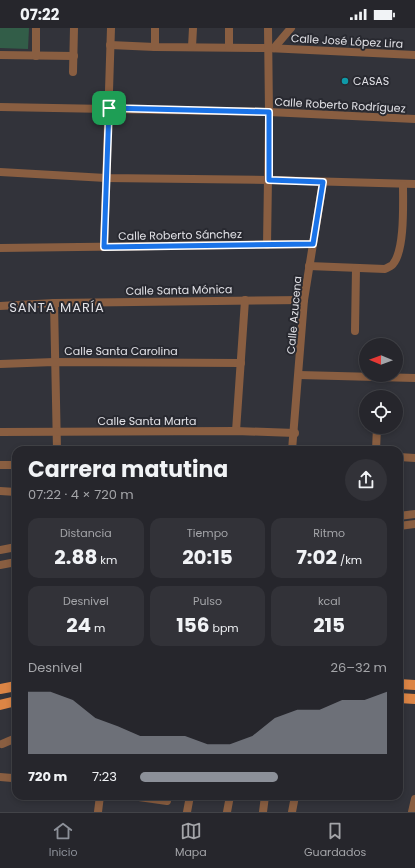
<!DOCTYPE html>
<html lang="es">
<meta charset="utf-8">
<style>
body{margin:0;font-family:Poppins,sans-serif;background:#323238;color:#f1f3f6;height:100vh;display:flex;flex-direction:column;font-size:15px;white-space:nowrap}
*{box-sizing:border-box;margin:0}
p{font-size:13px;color:#a4a5a9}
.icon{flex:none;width:22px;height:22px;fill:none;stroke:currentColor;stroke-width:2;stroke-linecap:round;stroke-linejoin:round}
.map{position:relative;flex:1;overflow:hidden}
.sheet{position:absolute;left:12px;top:418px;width:391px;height:354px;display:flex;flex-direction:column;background:#26262c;border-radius:12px;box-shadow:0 2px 6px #0003,0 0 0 1px #424348}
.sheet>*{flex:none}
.needle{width:26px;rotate:271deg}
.fabs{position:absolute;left:359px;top:310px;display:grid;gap:8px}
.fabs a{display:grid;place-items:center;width:44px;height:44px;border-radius:50%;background:#26262c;box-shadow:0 2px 6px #0003,0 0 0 1px #424348;font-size:20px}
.pin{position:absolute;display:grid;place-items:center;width:34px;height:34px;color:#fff;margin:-17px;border-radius:8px;box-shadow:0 2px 6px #0006}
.round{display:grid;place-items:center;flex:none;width:42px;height:42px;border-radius:21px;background:#323238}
.headline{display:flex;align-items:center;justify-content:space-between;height:68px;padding:0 16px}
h1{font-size:22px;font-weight:700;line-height:30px}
.stats{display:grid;grid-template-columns:repeat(3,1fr);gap:6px;height:68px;padding:4px 16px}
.stats div{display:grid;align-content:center;border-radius:10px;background:#323238;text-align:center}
.stats b{font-size:20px;font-weight:700}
.stats small{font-size:11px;font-weight:400}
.stats p{font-size:11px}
.chart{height:112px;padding:8px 16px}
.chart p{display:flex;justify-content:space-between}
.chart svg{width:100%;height:72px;margin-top:4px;fill:#8c9099;opacity:.7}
ul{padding:0 16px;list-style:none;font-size:13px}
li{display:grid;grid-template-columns:64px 48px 1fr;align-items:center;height:30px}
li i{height:10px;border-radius:5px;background:#8c9099}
.status{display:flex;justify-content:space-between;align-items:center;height:28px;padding:0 20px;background:#26262c;direction:ltr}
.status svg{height:11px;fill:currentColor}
.dock{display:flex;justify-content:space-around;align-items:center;height:56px;border-top:1px solid #424348;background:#26262c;font-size:11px;color:#a4a5a9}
.dock a{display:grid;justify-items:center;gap:2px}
.dock .active{color:#8c9099}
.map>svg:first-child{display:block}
.green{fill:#325d48}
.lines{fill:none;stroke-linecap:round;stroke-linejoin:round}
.minor{stroke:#895e41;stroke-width:8}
.major{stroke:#dc8545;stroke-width:10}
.route-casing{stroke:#fff;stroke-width:8}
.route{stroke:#1a73e8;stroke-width:5}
.culture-dot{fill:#0f9aa8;stroke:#282930;stroke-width:1.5}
.labels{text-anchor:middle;stroke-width:4;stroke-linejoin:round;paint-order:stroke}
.street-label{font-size:11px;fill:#e1e1e6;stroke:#282930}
.poi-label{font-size:11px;fill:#e1e1e6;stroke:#282930;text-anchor:start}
.quarter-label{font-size:13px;letter-spacing:1px;fill:#e1e1e6;stroke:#282930}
</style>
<div class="status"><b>07:22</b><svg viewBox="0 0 49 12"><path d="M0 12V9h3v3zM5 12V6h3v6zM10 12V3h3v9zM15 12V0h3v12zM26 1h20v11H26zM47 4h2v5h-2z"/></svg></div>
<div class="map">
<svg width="415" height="784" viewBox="0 0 415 784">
<rect width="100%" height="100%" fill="#32333a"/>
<polygon class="green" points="0,0 29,0 28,21 0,20"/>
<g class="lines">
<g class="minor">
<polyline points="110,17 155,19 267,20 415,27"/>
<polyline points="155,19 155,0"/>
<polyline points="192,19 193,0"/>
<polyline points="229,19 229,0"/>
<polyline points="274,20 291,0"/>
<polyline points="0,27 74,28"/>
<polyline points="36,28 36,0"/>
<polyline points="73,44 74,0"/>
<polyline points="0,79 269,84 415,91"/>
<polyline points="0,144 106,150 269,152 415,156"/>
<polyline points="267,217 269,84 268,0"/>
<polyline points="104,219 111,0"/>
<polyline points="0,220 313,216"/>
<path d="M309,238L385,241C388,239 392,238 393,236C405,222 403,175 403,157"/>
<polyline points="54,275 57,422"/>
<polyline points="0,278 54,275 304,272"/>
<polyline points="355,303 356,240"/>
<polyline points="0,336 54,334 241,335"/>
<polyline points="299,347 415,350"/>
<polyline points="236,403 245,272"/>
<polyline points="0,404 236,403 295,405"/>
<polyline points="292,422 304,272 323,154"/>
<polyline points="376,422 377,399"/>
<polyline points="399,429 415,430"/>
<polyline points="0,437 16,437"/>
<polyline points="0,463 16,464"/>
<polyline points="399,488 415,486"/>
<polyline points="399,498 415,496"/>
<polyline points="0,522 16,519"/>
<polyline points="0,537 16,534"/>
<polyline points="2,716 16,710"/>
<polyline points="0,749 12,750"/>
<polyline points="132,768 167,773"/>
<polyline points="98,784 100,768"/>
<polyline points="187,784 190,768"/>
<polyline points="227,784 230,768"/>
<polyline points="263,784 265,768"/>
<polyline points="292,784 295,768"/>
<polyline points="412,784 415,771"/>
</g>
<g class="major">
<polyline points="399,656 415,657"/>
<polyline points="0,661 16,658"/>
<polyline points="399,670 415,671"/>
<polyline points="0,677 16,673"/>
</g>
</g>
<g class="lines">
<defs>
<polygon id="route" points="109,80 269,84 269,152 323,154 313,216 104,219"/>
</defs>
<use href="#route" class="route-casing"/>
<use href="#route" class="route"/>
</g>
<circle class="culture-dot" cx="345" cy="53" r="4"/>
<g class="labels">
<g class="street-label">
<text transform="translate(347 13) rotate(3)" y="4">Calle José López Lira</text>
<text transform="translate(340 77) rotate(3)" y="4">Calle Roberto Rodríguez</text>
<text transform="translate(180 207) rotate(-1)" y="4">Calle Roberto Sánchez</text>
<text transform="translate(179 262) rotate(-1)" y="4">Calle Santa Mónica</text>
<text transform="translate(294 287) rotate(-85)" y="4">Calle Azucena</text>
<text x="121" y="327">Calle Santa Carolina</text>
<text x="147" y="397">Calle Santa Marta</text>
</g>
<g class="poi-label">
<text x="353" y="57">CASAS</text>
</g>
<g class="quarter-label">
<text x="57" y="284">SANTA MARÍA</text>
</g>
</g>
</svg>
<div class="fabs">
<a><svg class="needle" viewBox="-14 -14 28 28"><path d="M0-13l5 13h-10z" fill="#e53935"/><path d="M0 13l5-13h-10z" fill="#a4a5a9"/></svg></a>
<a><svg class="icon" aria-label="locate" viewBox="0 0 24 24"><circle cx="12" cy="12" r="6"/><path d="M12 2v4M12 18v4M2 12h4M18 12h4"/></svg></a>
</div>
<div class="pin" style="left:109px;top:80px;background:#1e9e55"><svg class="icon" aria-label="arrive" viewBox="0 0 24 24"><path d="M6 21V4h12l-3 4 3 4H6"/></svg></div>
<section class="sheet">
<div class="headline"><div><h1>Carrera matutina</h1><p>07:22 · 4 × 720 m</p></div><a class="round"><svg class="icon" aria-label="share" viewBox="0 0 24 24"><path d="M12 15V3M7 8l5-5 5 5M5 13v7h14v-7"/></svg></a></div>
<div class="stats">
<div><p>Distancia</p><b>2.88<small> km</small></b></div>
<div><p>Tiempo</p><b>20:15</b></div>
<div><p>Ritmo</p><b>7:02<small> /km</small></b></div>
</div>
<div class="stats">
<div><p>Desnivel</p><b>24<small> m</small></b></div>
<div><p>Pulso</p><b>156<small> bpm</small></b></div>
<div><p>kcal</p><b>215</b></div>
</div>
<div class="chart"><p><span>Desnivel</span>26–32 m</p>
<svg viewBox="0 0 160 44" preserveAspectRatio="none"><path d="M0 44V6L10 6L20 11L30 22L40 27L50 33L60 33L70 33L80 38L90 38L100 33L110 22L120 17L130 17L140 11L150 11L160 6V44z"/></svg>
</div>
<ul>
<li><b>720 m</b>7:23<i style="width:56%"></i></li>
</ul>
</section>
</div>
<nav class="dock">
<a class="active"><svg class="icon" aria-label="home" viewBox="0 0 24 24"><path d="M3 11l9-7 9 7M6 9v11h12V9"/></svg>Inicio</a>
<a><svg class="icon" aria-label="map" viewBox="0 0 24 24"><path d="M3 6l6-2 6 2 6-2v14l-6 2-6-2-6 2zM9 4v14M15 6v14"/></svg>Mapa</a>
<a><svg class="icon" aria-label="saved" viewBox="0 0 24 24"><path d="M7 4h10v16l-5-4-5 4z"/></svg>Guardados</a>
</nav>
